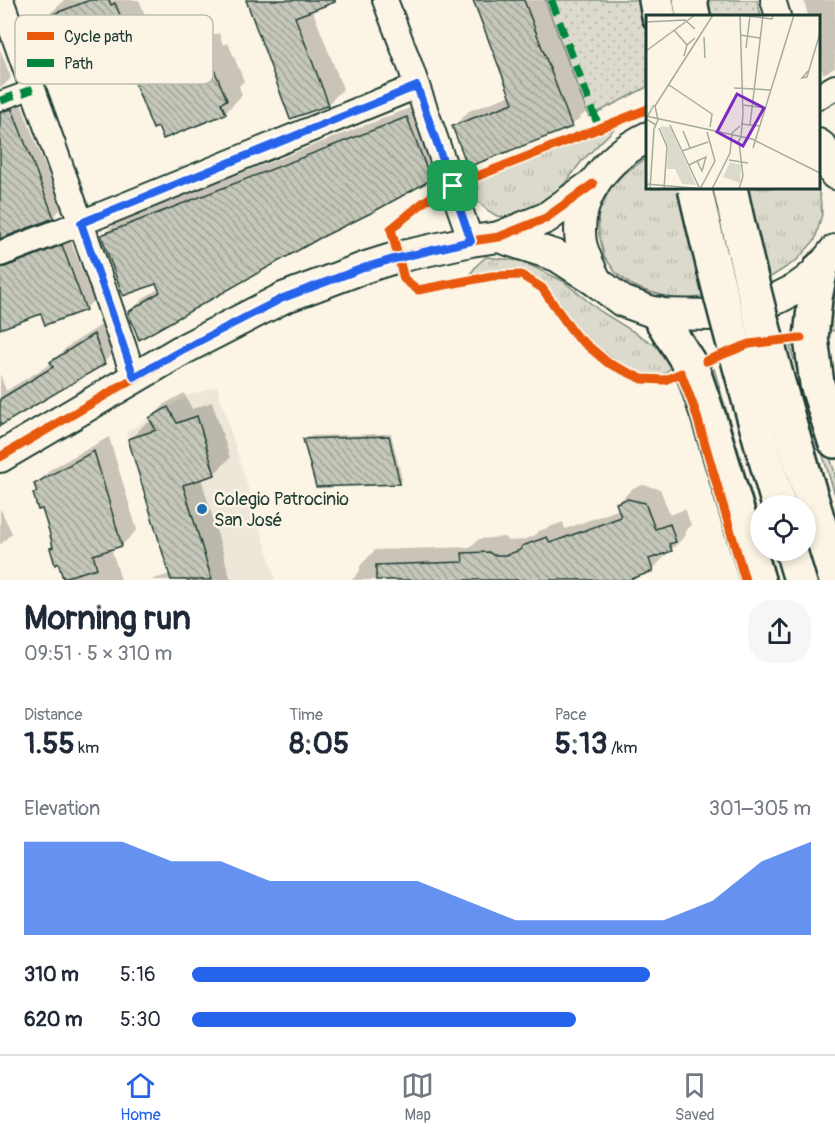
<!DOCTYPE html>
<meta charset="utf-8">
<style>
body{margin:0;font-family:Pangolin,sans-serif;background:#f6f6f7;color:#1f2937;height:100vh;display:flex;flex-direction:column;font-size:22px;white-space:nowrap}
*{box-sizing:border-box;margin:0}
p{font-size:20px;color:#747a83}
.icon{flex:none;width:33px;height:33px;fill:none;stroke:currentColor;stroke-width:2;stroke-linecap:round;stroke-linejoin:round}
.map{position:relative;height:580px;overflow:hidden}
.panel{display:flex;flex-direction:column;background:#fff;flex:1}
.panel>*{flex:none}
.controls{position:absolute;left:750px;top:495px;display:grid;gap:12px}
.controls a{display:grid;place-items:center;width:66px;height:66px;border-radius:50%;background:#fff;box-shadow:0 3px 9px #0003;font-size:30px}
.pin{position:absolute;display:grid;place-items:center;width:51px;height:51px;color:#fff;margin:-26px;border-radius:12px;box-shadow:0 3px 9px #0006}
.round{display:grid;place-items:center;flex:none;width:63px;height:63px;border-radius:24px;background:#f6f6f7}
.headline{display:flex;align-items:center;justify-content:space-between;height:102px;padding:0 24px}
h1{font-size:33px;font-weight:700;line-height:45px}
.metrics{display:grid;grid-template-columns:repeat(3,1fr);gap:9px;height:102px;padding:6px 24px}
.metrics div{display:grid;align-content:center}
.metrics b{font-size:30px;font-weight:700}
.metrics small{font-size:16px;font-weight:400}
.metrics p{font-size:16px}
.chart{height:168px;padding:12px 24px}
.chart p{display:flex;justify-content:space-between}
.chart svg{width:100%;height:108px;margin-top:6px;fill:#2563eb;opacity:.7}
ul{padding:0 24px;list-style:none;font-size:20px}
li{display:grid;grid-template-columns:96px 72px 1fr;align-items:center;height:45px}
li i{height:15px;border-radius:8px;background:#2563eb}
.tabs{display:flex;justify-content:space-around;align-items:center;height:84px;border-top:2px solid #e0e1e3;background:#fff;font-size:16px;color:#747a83}
.tabs a{display:grid;justify-items:center;gap:3px}
.tabs .selected{color:#2563eb}
.map>svg:first-child{display:block}
.built{fill:#ece7d8}
.grass{fill:url(#grass-tufts);stroke:#7e8c80;stroke-width:1.5}
.garden{fill:url(#garden-dots);stroke:#7e8c80;stroke-width:1.5}
.shadow{fill:#0003}
.building{fill:url(#building-back-hatch);stroke:#1f3d34;stroke-width:1.5}
.lines{fill:none;stroke-linecap:round;stroke-linejoin:round}
.pedestrian-casing{stroke:#1f3d34;stroke-width:22}
.minor-casing{stroke:#1f3d34;stroke-width:28}
.tertiary-casing{stroke:#1f3d34;stroke-width:34}
.trunk-casing{stroke:#1f3d34;stroke-width:38}
.pedestrian{stroke:#fcf5e5;stroke-width:18}
.minor{stroke:#fcf5e5;stroke-width:24}
.tertiary{stroke:#fcf5e5;stroke-width:30}
.trunk{stroke:#fcf5e5;stroke-width:33}
.trunk-bridge-casing{stroke:#1f3d34;stroke-width:38;stroke-linecap:butt}
.trunk-bridge{stroke:#fcf5e5;stroke-width:33}
.quiet{stroke:#00873e;stroke-width:8;stroke-dasharray:15 8;stroke-linecap:butt}
.cycleway-casing{stroke:#fcf5e5;stroke-width:13}
.cycleway{stroke:#e8590c;stroke-width:9}
.route-casing{stroke:#fff;stroke-width:12}
.route{stroke:#2563eb;stroke-width:8}
.poi-dot{fill:#1f6fb2;stroke:#fcf5e5;stroke-width:2}
.labels{text-anchor:middle;stroke-width:5;stroke-linejoin:round;paint-order:stroke}
.poi-label{font-size:18px;fill:#1f3d34;stroke:#fcf5e5;text-anchor:start}
.inset-road{fill:none;stroke:#a4ab9e;stroke-width:1.5}
.view{fill:#7b2cbf;fill-opacity:0.15;stroke:#7b2cbf;stroke-width:3}
.inset-edge{fill:none;stroke:#1f3d34;stroke-width:3}
.key{fill:#fcf5e5;stroke:#babeb0;stroke-width:1.5}
.key-label{font-size:16px;fill:#1f3d34}
</style>
<div class="map">
<svg width="835" height="580" viewBox="0 0 835 580">
<defs>
<pattern id="grass-tufts" width="24" height="20" patternUnits="userSpaceOnUse" patternTransform="scale(1.5)"><rect width="24" height="20" fill="#dcdacc"/><path d="M3 7l-1-3M5 7V3M7 7l1-3M15 17l-1-3M17 17v-4M19 17l1-3" fill="none" stroke="#bcbcb0"/></pattern>
<pattern id="garden-dots" width="8" height="8" patternUnits="userSpaceOnUse" patternTransform="scale(1.5)"><rect width="8" height="8" fill="#dcdacc"/><path d="M2 2h.1M6 6h.1" fill="none" stroke="#bcbcb0" stroke-width="1.8" stroke-linecap="round"/></pattern>
<pattern id="building-back-hatch" width="6" height="6" patternUnits="userSpaceOnUse" patternTransform="scale(1.5)"><rect width="6" height="6" fill="#c5c7b9"/><path d="M-1 5l2 2M0 0l6 6M5-1l2 2" fill="none" stroke="#9fa397"/></pattern>
</defs>
<rect width="100%" height="100%" fill="#fcf5e5"/>
<filter id="ink" filterUnits="userSpaceOnUse"><feTurbulence type="fractalNoise" baseFrequency=".0167" numOctaves="2"/><feDisplacementMap in="SourceGraphic" scale="12" xChannelSelector="R" yChannelSelector="G"/><feConvolveMatrix kernelMatrix="1 2 1 2 8 2 1 2 1" color-interpolation-filters="sRGB"/></filter>
<g filter="url(#ink)">
<polygon class="built" points="217,386 276,580 171,580 126,432 187,396"/>
<g class="grass">
<polygon points="617,126 581,162 567,181 552,196 531,210 512,218 497,216 487,210 476,199 469,183"/>
<polygon points="647,158 648,188 817,188 820,196 822,214 815,240 796,261 766,280 733,291 688,299 673,298 643,290 630,284 616,273 604,256 599,234 598,214 610,189 624,173"/>
<path d="M486,257L521,261L563,281L600,311L655,345L673,366L660,377C630,375 586,342 567,319C551,299 550,284 523,273C515,270 483,276 472,276L471,273L477,265Z"/>
<polygon points="835,294 835,331 824,329"/>
<polygon points="803,344 804,373 835,473 835,495 790,347"/>
<polygon points="714,369 760,523 760,550 769,551 777,580 765,580 702,374"/>
</g>
<polygon class="garden" points="545,0 757,0 761,16 648,16 647,87 589,117"/>
<g class="shadow">
<polygon points="65,0 139,0 154,37 136,54 64,69 44,32 49,27 45,18"/>
<polygon points="247,0 336,0 312,9 343,89 328,104"/>
<polygon points="475,0 544,0 587,111 571,126 454,126 469,111 511,95"/>
<polygon points="804,0 835,0 835,68 823,74 818,57 818,16 808,16"/>
<polygon points="219,33 223,45 228,43 244,81 239,86 242,95 225,113 134,77 152,59"/>
<polygon points="0,49 11,78 3,86 0,87"/>
<polygon points="0,101 20,101 61,209 53,217 0,237"/>
<polygon points="423,103 445,164 430,179 130,312 145,297 160,288 157,282 102,236 118,221"/>
<polygon points="70,239 93,301 85,309 42,312 0,328 0,258"/>
<polygon points="109,320 119,347 104,362 0,424 0,374 6,391 52,363 67,347"/>
<polygon points="184,393 192,409 212,402 230,458 214,474 201,478 231,580 150,580 171,574 130,439 145,424 153,421 151,419 166,403"/>
<polygon points="391,434 402,480 400,483 317,486 304,439 307,436"/>
<polygon points="109,437 137,530 122,545 111,548 121,580 65,580 43,507 35,493 38,490 36,484 51,469"/>
<polygon points="643,485 660,489 670,515 685,509 691,525 685,531 686,535 671,550 666,552 667,554 652,570 624,580 352,580 360,571 360,566 375,550 470,547 479,539 504,537 508,541 523,540 534,536 539,531 563,522 565,529 620,509 618,503 633,488"/>
<polygon points="0,508 12,533 0,545"/>
</g>
<g class="building">
<polygon points="90,0 109,0 111,5 115,3 137,56 68,83 64,71 59,73 42,32 48,29 43,18"/>
<polygon points="246,0 335,0 335,2 295,17 329,105 290,119"/>
<polygon points="473,0 524,0 572,127 468,167 452,126 513,103"/>
<polygon points="201,50 205,61 210,60 227,100 221,103 226,114 163,139 158,127 153,129 132,76"/>
<polygon points="12,109 54,218 0,239 0,112"/>
<polygon points="407,117 431,180 373,212 320,238 139,340 128,312 160,292 156,284 123,296 101,235"/>
<polygon points="62,245 86,310 45,325 41,314 0,329 0,268 5,267"/>
<polygon points="94,334 105,364 0,426 0,399 53,367 50,362"/>
<polygon points="168,407 177,423 197,416 215,475 183,485 212,580 171,580 128,439 156,430 149,418"/>
<polygon points="389,436 400,484 316,487 303,439"/>
<polygon points="94,451 122,546 93,555 97,568 63,578 58,563 55,565 50,548 53,547 49,531 42,509 38,510 33,493 37,492 34,484"/>
<polygon points="627,499 645,503 655,529 670,524 676,542 669,544 672,551 649,559 653,571 629,580 376,580 376,565 463,562 462,553 489,552 493,555 507,555 520,550 522,546 547,537 550,543 621,517 616,503"/>
</g>
<g class="lines">
<defs>
<polyline id="pedestrian" points="0,101 33,89"/>
<g id="minor">
<polyline points="1,0 81,223 134,377"/>
<polyline points="385,0 410,66 471,241"/>
<polyline points="773,0 778,16"/>
<polyline points="818,97 835,87"/>
<polyline points="0,254 81,223 417,86"/>
</g>
<g id="tertiary">
<polyline points="818,144 822,147 835,174"/>
<polyline points="499,237 557,256 597,282 622,301 658,314 714,315 749,310 778,298 794,290 808,280 821,268 835,250"/>
<path d="M597,282C591,270 584,257 581,243C574,196 607,157 648,137"/>
<polyline points="0,457 182,350 283,298 366,267 398,257 471,241 499,237 546,218 593,184"/>
</g>
<g id="trunk">
<polyline points="656,0 659,16"/>
<polyline points="690,0 693,16"/>
<polyline points="821,268 815,298 811,338 817,384 835,441"/>
<polyline points="658,314 692,368 709,418 758,580"/>
<polyline points="792,550 801,580"/>
</g>
</defs>
<use href="#pedestrian" class="pedestrian-casing"/>
<use href="#minor" class="minor-casing"/>
<use href="#tertiary" class="tertiary-casing"/>
<use href="#trunk" class="trunk-casing"/>
<use href="#pedestrian" class="pedestrian"/>
<use href="#minor" class="minor"/>
<use href="#tertiary" class="tertiary"/>
<use href="#trunk" class="trunk"/>
<defs>
<g id="trunk-bridge">
<path d="M695,188C719,295 749,400 779,506"/>
<path d="M730,188C758,319 796,449 835,577"/>
</g>
</defs>
<use href="#trunk-bridge" class="trunk-bridge-casing"/>
<use href="#trunk-bridge" class="trunk-bridge"/>
<g class="quiet">
<polyline points="551,0 597,122"/>
<polyline points="0,101 33,89"/>
</g>
<defs>
<g id="cycleway">
<polyline points="648,109 442,190 425,201 391,229 404,279 418,290 492,276 521,275 542,288 575,335 608,363 642,379 665,380 681,373 695,410 745,580"/>
<polyline points="706,361 749,344 801,338"/>
<polyline points="0,457 182,350 283,298 366,267 398,257 471,241 499,237 546,218 593,184"/>
</g>
</defs>
<use href="#cycleway" class="cycleway-casing"/>
<use href="#cycleway" class="cycleway"/>
</g>
</g>
<g class="lines" filter="url(#ink)">
<defs>
<polygon id="route" points="417,86 471,241 390,260 366,267 283,298 182,350 134,377 81,223"/>
</defs>
<use href="#route" class="route-casing"/>
<use href="#route" class="route"/>
</g>
<circle class="poi-dot" cx="202" cy="509" r="6"/>
<g class="labels">
<g class="poi-label">
<text x="214" y="505">Colegio Patrocinio<tspan x="214" dy="21">San José</tspan></text>
</g>
</g>
<g transform="translate(646 15)">
<rect width="174" height="174" fill="#fcf5e5"/>
<path d="M14,111L24,112L50,170L36,169L29,154H21L22,132Z" fill="#dcdacc"/>
<path d="M84,147L95,150L94,168L77,162Z" fill="#dcdacc"/>
<path class="inset-road" d="M94,0L126,4L127,0M0,7L39,5L49,14M28,15L41,30M94,20L114,23M58,22L59,43M100,33L104,1M0,36L49,0M38,41L41,30L49,23M162,56L156,63L161,62L174,18M23,70L66,99L64,112M88,73L125,75M8,90L0,104L10,110M97,90L119,93M0,101L106,124L174,158M95,109L114,111M24,110L53,172M104,110L117,0M13,113L21,132L18,174M37,116L44,133M86,126L92,127L95,122L97,99L94,0M93,127L97,161L93,174M107,133L148,0M36,136L62,127M83,145L102,148M43,150L51,146L60,142L56,156L51,146M0,169L59,174M4,174L8,114L12,105L9,91L67,0M54,174L69,146L61,117M66,174L84,138L86,118L94,111"/>
<path class="view" d="M91,79L118,93L97,131L71,117Z"/>
<rect width="174" height="174" class="inset-edge"/>
</g>
<rect x="15" y="15" width="198" height="69" rx="9" class="key"/>
<rect x="27" y="32" width="27" height="8" fill="#e8590c"/>
<rect x="27" y="59" width="27" height="8" fill="#00873e"/>
<g class="key-label">
<text x="64" y="42">Cycle path</text>
<text x="64" y="69">Path</text>
</g>
</svg>
<div class="controls">
<a><svg class="icon" aria-label="locate" viewBox="0 0 24 24"><circle cx="12" cy="12" r="6"/><path d="M12 2v4M12 18v4M2 12h4M18 12h4"/></svg></a>
</div>
<div class="pin" style="left:453px;top:186px;background:#1e9e55"><svg class="icon" aria-label="arrive" viewBox="0 0 24 24"><path d="M6 21V4h12l-3 4 3 4H6"/></svg></div>
</div>
<section class="panel">
<div class="headline"><div><h1>Morning run</h1><p>09:51 · 5 × 310 m</p></div><a class="round"><svg class="icon" aria-label="share" viewBox="0 0 24 24"><path d="M12 15V3M7 8l5-5 5 5M5 13v7h14v-7"/></svg></a></div>
<div class="metrics">
<div><p>Distance</p><b>1.55<small> km</small></b></div>
<div><p>Time</p><b>8:05</b></div>
<div><p>Pace</p><b>5:13<small> /km</small></b></div>
</div>
<div class="chart"><p><span>Elevation</span>301–305 m</p>
<svg viewBox="0 0 160 44" preserveAspectRatio="none"><path d="M0 44V6L10 6L20 6L30 14L40 14L50 22L60 22L70 22L80 22L90 30L100 38L110 38L120 38L130 38L140 30L150 14L160 6V44z"/></svg>
</div>
<ul>
<li><b>310 m</b>5:16<i style="width:74%"></i></li>
<li><b>620 m</b>5:30<i style="width:62%"></i></li>
</ul>
</section>
<nav class="tabs">
<a class="selected"><svg class="icon" aria-label="home" viewBox="0 0 24 24"><path d="M3 11l9-7 9 7M6 9v11h12V9"/></svg>Home</a>
<a><svg class="icon" aria-label="map" viewBox="0 0 24 24"><path d="M3 6l6-2 6 2 6-2v14l-6 2-6-2-6 2zM9 4v14M15 6v14"/></svg>Map</a>
<a><svg class="icon" aria-label="saved" viewBox="0 0 24 24"><path d="M7 4h10v16l-5-4-5 4z"/></svg>Saved</a>
</nav>
